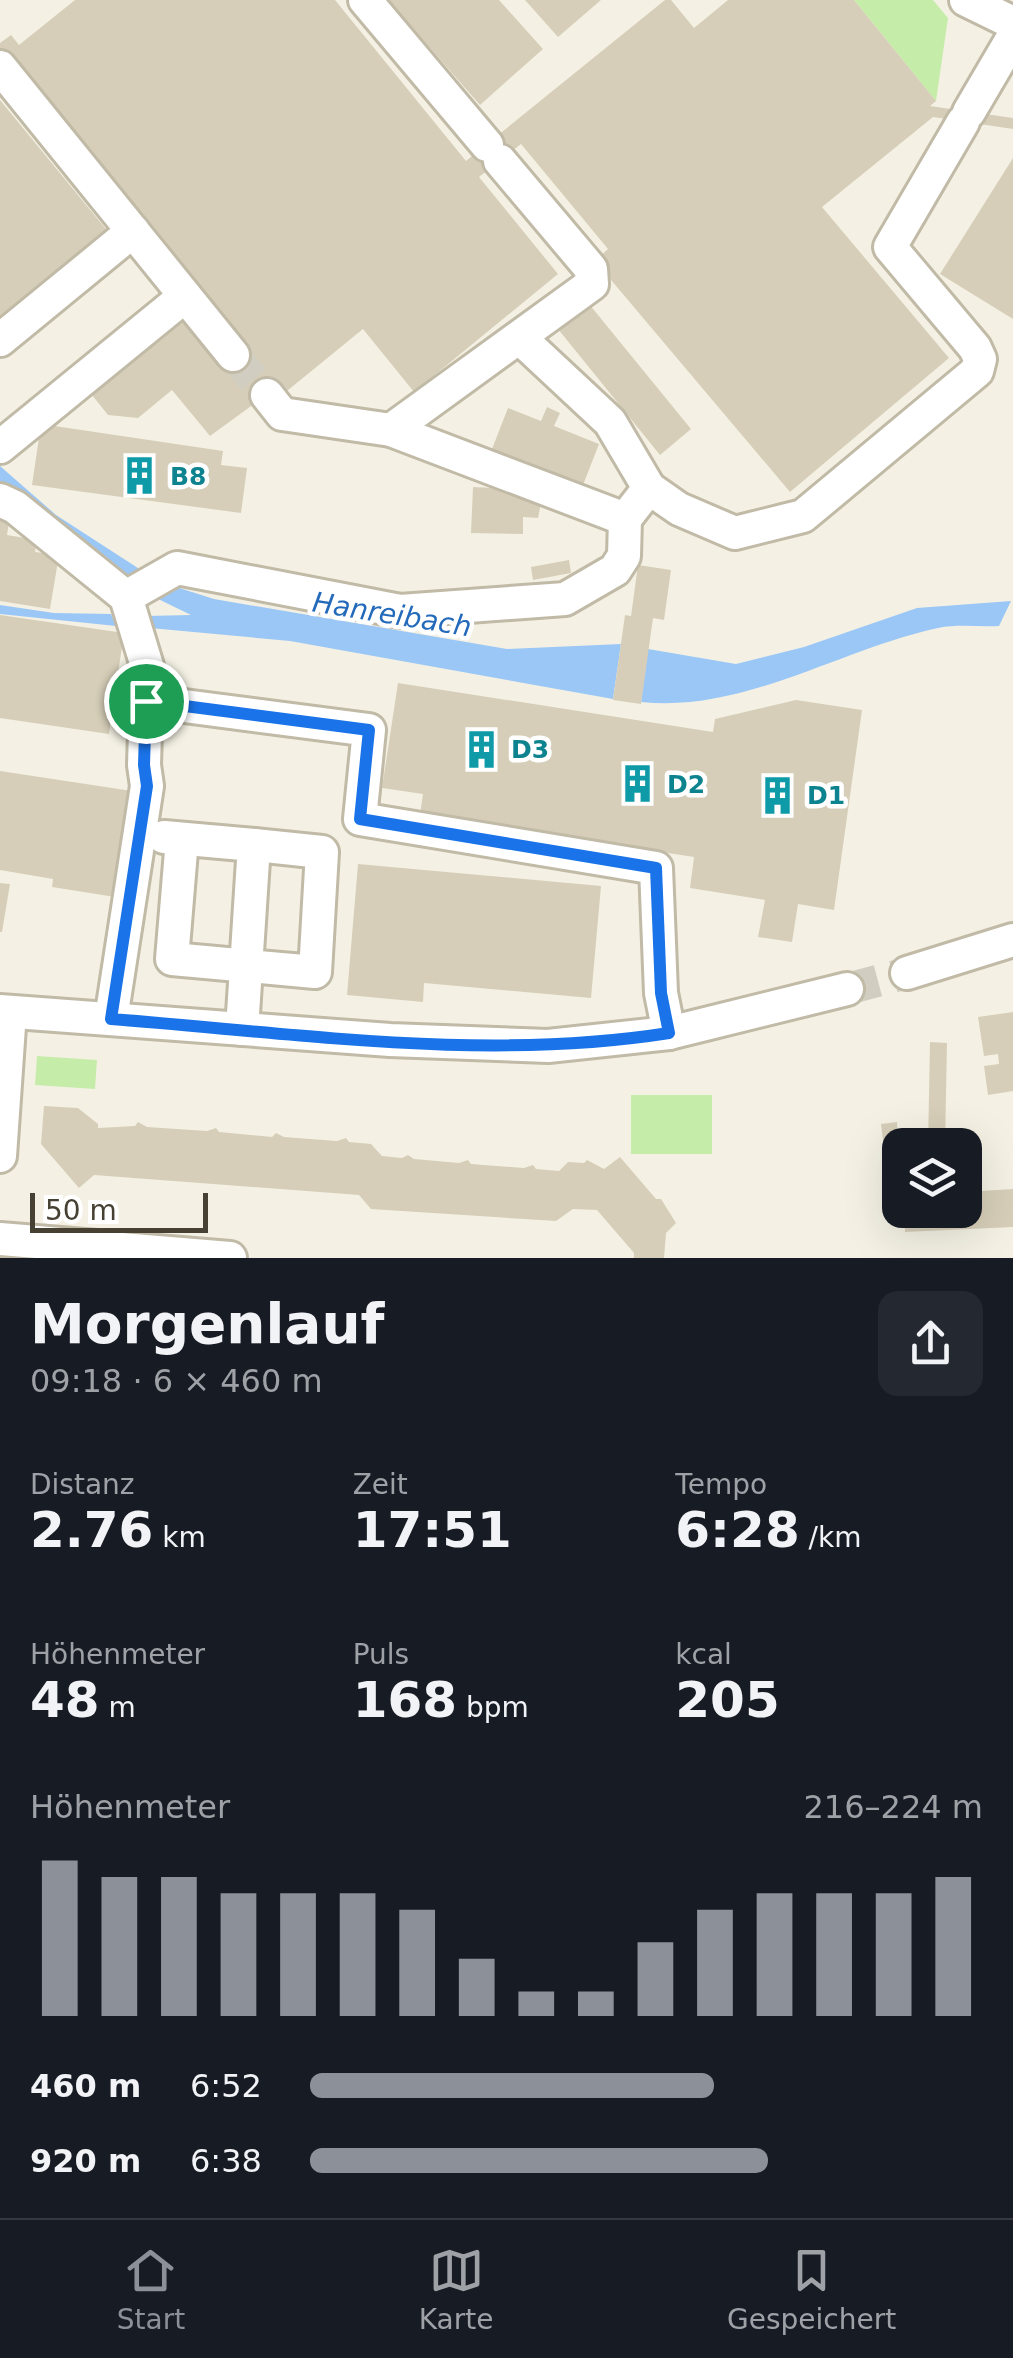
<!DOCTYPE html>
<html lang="de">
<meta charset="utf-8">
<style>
body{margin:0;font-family:"DejaVu Sans",sans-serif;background:#242831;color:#f1f3f6;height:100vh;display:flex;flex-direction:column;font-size:38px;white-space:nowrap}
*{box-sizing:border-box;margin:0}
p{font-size:32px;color:#9ea1a6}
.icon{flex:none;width:55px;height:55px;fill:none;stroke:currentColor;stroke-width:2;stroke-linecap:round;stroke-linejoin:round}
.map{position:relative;height:1258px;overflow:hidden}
.details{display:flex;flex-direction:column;background:#171b24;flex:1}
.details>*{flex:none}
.buttons{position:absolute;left:882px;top:1128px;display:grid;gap:20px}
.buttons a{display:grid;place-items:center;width:100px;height:100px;border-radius:20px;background:#171b24;box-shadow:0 10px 40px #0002;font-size:50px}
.scale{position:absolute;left:30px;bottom:25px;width:178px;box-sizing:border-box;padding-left:10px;border:5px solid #464133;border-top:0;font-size:28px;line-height:35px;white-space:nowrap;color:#464133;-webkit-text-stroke:8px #fff;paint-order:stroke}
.pin{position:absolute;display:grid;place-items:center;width:85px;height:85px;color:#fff;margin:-42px;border:5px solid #fff;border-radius:50%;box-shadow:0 2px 10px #0007}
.round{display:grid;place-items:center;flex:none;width:105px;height:105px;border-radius:20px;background:#242831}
.summary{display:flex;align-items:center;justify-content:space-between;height:170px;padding:0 30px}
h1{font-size:55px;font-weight:700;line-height:75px}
.stats{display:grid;grid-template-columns:repeat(3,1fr);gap:15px;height:170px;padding:10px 30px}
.stats div{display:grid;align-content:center}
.stats b{font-size:50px;font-weight:700}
.stats small{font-size:28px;font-weight:400}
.stats p{font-size:28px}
.chart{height:280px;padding:20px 30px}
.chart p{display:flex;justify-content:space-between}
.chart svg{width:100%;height:180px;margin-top:10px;stroke:#8c9099;stroke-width:6}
ul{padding:0 30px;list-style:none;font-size:32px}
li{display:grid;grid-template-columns:160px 120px 1fr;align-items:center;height:75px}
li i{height:25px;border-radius:12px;background:#8c9099}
.tab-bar{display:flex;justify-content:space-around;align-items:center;height:140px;border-top:2px solid #363941;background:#171b24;font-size:28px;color:#9ea1a6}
.tab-bar a{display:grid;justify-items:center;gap:5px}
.tab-bar .selected{color:#8c9099}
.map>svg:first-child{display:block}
.green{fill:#c6eca9}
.water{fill:#9bc7f6}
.building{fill:#d6ceb8}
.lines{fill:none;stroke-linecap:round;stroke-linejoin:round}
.minor-tunnel{stroke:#d1cec1;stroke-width:32;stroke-dasharray:32 16;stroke-linecap:butt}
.minor-casing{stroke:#c0baa6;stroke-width:38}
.minor{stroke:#fff;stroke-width:32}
.route-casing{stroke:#fff;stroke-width:20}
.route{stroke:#1a73e8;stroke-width:12}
.labels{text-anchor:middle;stroke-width:9;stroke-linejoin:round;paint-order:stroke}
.culture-label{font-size:25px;font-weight:bold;fill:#0d838f;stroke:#fff;text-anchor:start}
.water-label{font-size:28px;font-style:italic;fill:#246aba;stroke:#fff}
</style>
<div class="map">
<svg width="1013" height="1258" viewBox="0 0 1013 1258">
<rect width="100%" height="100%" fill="#f4f1e4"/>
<g class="green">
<polygon points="854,0 933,0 948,18 936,101"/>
<polygon points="37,1056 97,1060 95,1089 35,1085"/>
<rect x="631" y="1095" width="81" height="59"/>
</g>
<g class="water">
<polygon points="0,466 56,515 141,570 124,580 0,490"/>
<polygon points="173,586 214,599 507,649 621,644 613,699 290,641 150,628 146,616 191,615 154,597"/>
<path d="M1011,601L999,626C979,627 957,624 938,628C840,649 744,713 641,702L648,649L736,664L804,647L917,608Z"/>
<polygon points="0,605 54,613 111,614 116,626 0,614"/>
</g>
<g class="building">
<polygon points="75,0 335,0 466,161 665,0 671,0 694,28 728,0 854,0 936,101 930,106 1013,118 1013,129 933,117 822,207 949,358 790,492 595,261 608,249 521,144 479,177 558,274 414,392 363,329 282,395 276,388 210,436 172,390 138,418 108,415 84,385 175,311 220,365 244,347 0,48 0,43 11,35 19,45"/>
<polygon points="388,0 499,0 543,49 480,105"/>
<polygon points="525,0 601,0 558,37"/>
<polygon points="0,100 114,239 0,332"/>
<polygon points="1013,158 1013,319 940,274"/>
<polygon points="589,304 691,429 660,455 558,329"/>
<polygon points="547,407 560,413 554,426 599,444 583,485 492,449 508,408 541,421"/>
<polygon points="41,424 223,451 221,465 247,468 241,513 32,485"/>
<polygon points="473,487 515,489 542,498 538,518 523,517 523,534 471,533"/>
<polygon points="0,514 10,515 7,535 37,540 35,552 59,555 50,609 0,601"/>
<polygon points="569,560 571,573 533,580 531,567"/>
<polygon points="638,565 671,570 664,620 653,618 641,704 613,700 625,615 631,616"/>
<polygon points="0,615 124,633 109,734 0,718"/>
<polygon points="398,683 713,732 715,719 796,700 862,710 834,910 798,904 792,942 758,937 765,900 690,888 694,857 420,815 423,794 382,788"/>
<polygon points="0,771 132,791 115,897 52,887 53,879 0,870"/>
<polygon points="358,864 601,886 591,998 424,983 423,1002 347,995"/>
<polygon points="0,883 10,884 2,932 0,932"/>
<polygon points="1013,1012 1013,1091 988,1095 984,1066 999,1064 998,1054 984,1056 978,1017"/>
<polygon points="930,1042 947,1043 945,1145 928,1145"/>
<polygon points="44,1106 78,1108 98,1124 98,1128 135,1126 138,1122 147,1127 207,1131 216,1128 219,1132 272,1137 276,1133 284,1137 337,1141 346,1138 349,1142 371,1144 382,1156 402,1158 408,1155 414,1159 459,1163 468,1160 471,1164 524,1168 533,1165 536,1169 559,1171 568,1162 584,1163 587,1160 604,1169 620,1157 656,1199 661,1199 676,1223 666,1233 664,1258 634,1258 634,1253 597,1210 573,1209 556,1221 371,1209 359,1195 94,1175 79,1188 41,1144"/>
<polygon points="897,1122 900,1179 888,1180 881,1124"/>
<polygon points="1013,1189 1013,1227 905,1232 904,1210 965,1210 965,1192"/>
</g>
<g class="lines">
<g class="minor-tunnel">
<polyline points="233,355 267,395"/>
<polyline points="847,989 907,973"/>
</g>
<defs>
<g id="minor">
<polyline points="365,0 487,145"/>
<polyline points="966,0 1013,23"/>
<polyline points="0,67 233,355"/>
<polyline points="969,112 1013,37"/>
<polyline points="520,338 610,422 649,488 679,509 735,533 803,516 977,371 980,359 975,348 890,247 963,122"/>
<polyline points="0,340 133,231"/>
<polyline points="267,395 282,414 391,430 625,519"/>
<polyline points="391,430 592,284 591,269 500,161"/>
<polyline points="0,447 185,296"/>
<polyline points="0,500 15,507 126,597 147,666 144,765 147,786 111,1019"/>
<polyline points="126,597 177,568 400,611 565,599 615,570 624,556 625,519 649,488"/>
<polyline points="146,701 369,730 360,819 656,868 661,993 669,1033"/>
<polyline points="164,837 254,845 242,1029"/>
<polyline points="182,839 172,959 315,972 322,852 254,845"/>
<polyline points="907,973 1013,940"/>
<polyline points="0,1011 390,1040 548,1046 669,1033 847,989"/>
<polyline points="0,1156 10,1012"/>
<polyline points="0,1239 230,1258"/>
</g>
</defs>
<use href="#minor" class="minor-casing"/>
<use href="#minor" class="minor"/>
</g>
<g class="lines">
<defs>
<path id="route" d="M146,701L369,730L360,819L656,868L661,993L669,1033C485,1062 295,1033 111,1019L147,786L144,765Z"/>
</defs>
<use href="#route" class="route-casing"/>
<use href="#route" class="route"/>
</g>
<defs>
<symbol id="building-bare" viewBox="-9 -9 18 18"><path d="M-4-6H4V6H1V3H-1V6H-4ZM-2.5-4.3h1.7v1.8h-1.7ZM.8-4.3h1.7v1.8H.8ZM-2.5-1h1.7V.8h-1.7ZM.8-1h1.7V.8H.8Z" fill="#0f9aa8" stroke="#fff" stroke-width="2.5" paint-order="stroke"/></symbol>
</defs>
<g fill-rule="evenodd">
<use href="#building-bare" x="112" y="448" width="55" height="55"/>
<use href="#building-bare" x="454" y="722" width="55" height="55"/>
<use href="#building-bare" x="610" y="756" width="55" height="55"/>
<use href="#building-bare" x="750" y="768" width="55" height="55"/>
</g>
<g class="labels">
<g class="culture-label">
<text x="170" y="485">B8</text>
<text x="511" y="758">D3</text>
<text x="667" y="793">D2</text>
<text x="807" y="804">D1</text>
</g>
<g class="water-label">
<text transform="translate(392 614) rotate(9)" y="10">Hanreibach</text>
</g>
</g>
</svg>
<div class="buttons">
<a><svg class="icon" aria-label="layers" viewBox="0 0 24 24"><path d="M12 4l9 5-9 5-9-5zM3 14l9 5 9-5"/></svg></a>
</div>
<div class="scale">50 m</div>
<div class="pin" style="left:146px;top:701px;background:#1e9e55"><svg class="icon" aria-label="arrive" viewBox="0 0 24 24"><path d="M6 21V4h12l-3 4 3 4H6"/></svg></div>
</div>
<section class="details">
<div class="summary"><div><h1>Morgenlauf</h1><p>09:18 · 6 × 460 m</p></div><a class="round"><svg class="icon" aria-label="share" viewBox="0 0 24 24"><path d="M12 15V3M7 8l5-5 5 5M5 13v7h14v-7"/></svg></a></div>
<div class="stats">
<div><p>Distanz</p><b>2.76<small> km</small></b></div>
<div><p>Zeit</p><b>17:51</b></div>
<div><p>Tempo</p><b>6:28<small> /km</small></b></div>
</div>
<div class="stats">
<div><p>Höhenmeter</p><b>48<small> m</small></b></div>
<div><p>Puls</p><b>168<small> bpm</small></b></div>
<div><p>kcal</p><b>205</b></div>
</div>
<div class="chart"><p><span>Höhenmeter</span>216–224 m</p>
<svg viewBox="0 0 160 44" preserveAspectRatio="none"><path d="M5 44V6M15 44V10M25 44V10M35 44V14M45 44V14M55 44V14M65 44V18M75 44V30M85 44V38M95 44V38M105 44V26M115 44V18M125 44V14M135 44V14M145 44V14M155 44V10"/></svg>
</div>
<ul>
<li><b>460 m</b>6:52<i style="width:60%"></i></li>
<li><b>920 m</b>6:38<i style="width:68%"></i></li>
</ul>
</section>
<nav class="tab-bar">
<a class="selected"><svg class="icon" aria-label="home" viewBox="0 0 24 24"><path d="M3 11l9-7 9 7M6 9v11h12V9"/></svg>Start</a>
<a><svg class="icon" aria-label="map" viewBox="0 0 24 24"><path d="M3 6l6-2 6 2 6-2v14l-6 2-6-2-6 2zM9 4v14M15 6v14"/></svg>Karte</a>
<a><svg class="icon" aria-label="saved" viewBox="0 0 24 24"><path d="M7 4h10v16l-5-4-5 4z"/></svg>Gespeichert</a>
</nav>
